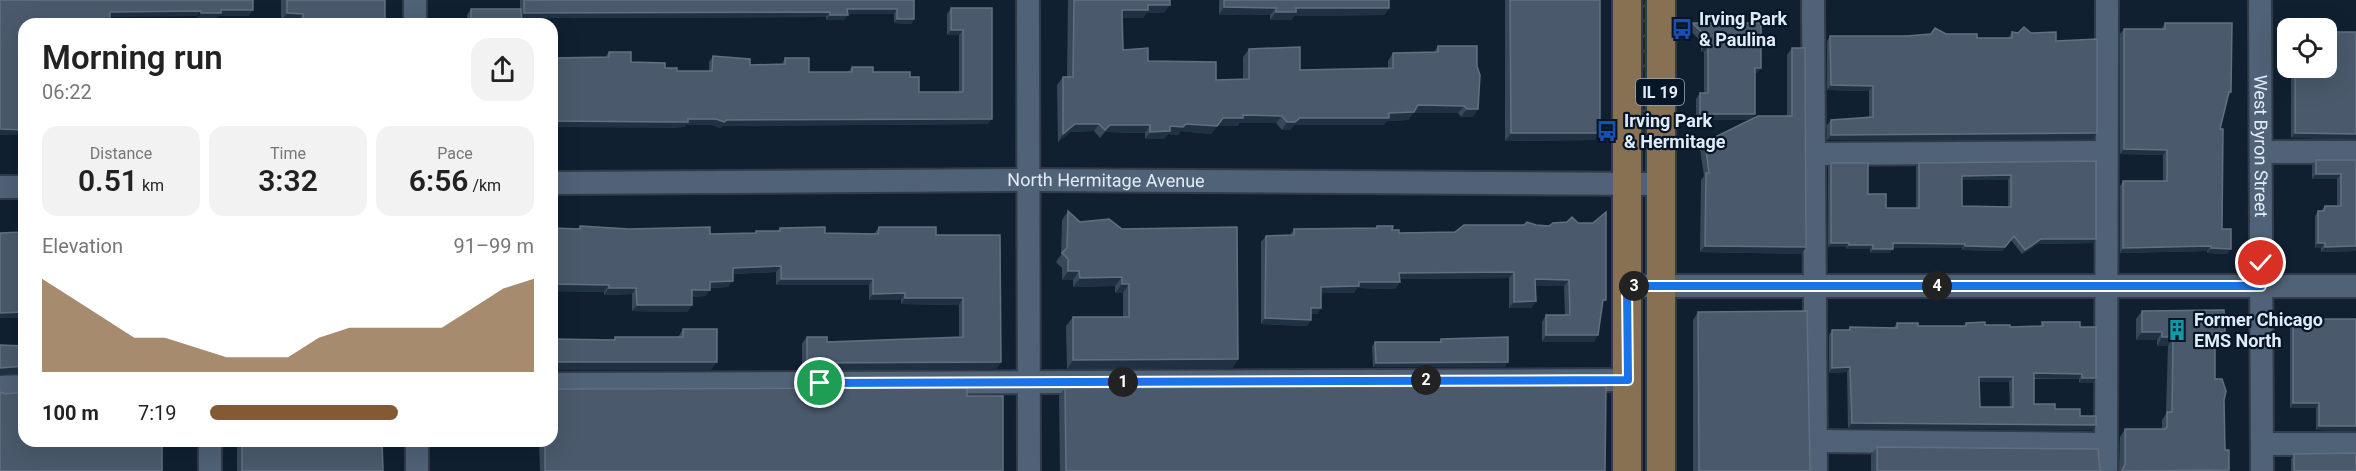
<!DOCTYPE html>
<meta charset="utf-8">
<style>
body{margin:0;font-family:Roboto,sans-serif;background:#f2f2f2;color:#222;height:100vh;display:flex;flex-direction:column;font-size:22px;white-space:nowrap}
*{box-sizing:border-box;margin:0}
p{font-size:20px;color:#767676}
.icon{flex:none;width:33px;height:33px;fill:none;stroke:currentColor;stroke-width:2;stroke-linecap:round;stroke-linejoin:round}
.map{position:relative;flex:1;overflow:hidden}
.panel{position:absolute;left:18px;top:18px;width:540px;height:429px;display:flex;flex-direction:column;background:#fff;border-radius:18px;box-shadow:0 6px 24px #0002}
.panel>*{flex:none}
.controls{position:absolute;left:2277px;top:18px;display:grid;gap:12px}
.controls a{display:grid;place-items:center;width:60px;height:60px;border-radius:12px;background:#fff;box-shadow:0 6px 24px #0002;font-size:30px}
.pin{position:absolute;display:grid;place-items:center;width:51px;height:51px;color:#fff;margin:-26px;border:3px solid #fff;border-radius:50%;box-shadow:0 2px 6px #0007}
.km{position:absolute;width:30px;height:30px;margin:-15px;border-radius:50%;background:#222;color:#fff;font-size:16px;line-height:30px;text-align:center}
.round{display:grid;place-items:center;flex:none;width:63px;height:63px;border-radius:18px;background:#f2f2f2}
.head{display:flex;align-items:center;justify-content:space-between;height:102px;padding:0 24px}
h1{font-size:33px;font-weight:600;line-height:45px}
.stats{display:grid;grid-template-columns:repeat(3,1fr);gap:9px;height:102px;padding:6px 24px}
.stats div{display:grid;align-content:center;border-radius:15px;background:#f2f2f2;text-align:center}
.stats b{font-size:30px;font-weight:600}
.stats small{font-size:16px;font-weight:400}
.stats p{font-size:16px}
.chart{height:168px;padding:12px 24px}
.chart p{display:flex;justify-content:space-between}
.chart svg{width:100%;height:108px;margin-top:6px;fill:#825b33;opacity:.7}
ul{padding:0 24px;list-style:none;font-size:20px}
li{display:grid;grid-template-columns:96px 72px 1fr;align-items:center;height:45px}
li i{height:15px;border-radius:8px;background:#825b33}
.map>svg:first-child{display:block}
.garden{fill:url(#garden-furrows)}
.lines{fill:none;stroke-linecap:round;stroke-linejoin:round}
.minor-casing{stroke:#313b49;stroke-width:26}
.major-casing{stroke:#313b49;stroke-width:32}
.minor{stroke:#506277;stroke-width:22}
.major{stroke:#887152;stroke-width:28}
.wall{fill:#38485b;fill-rule:evenodd}
.shaded-wall{fill:#203143}
.building{fill:#4a5a6c;stroke:#617081;stroke-width:1.5;fill-rule:evenodd}
.route-casing{stroke:#fff;stroke-width:12}
.route{stroke:#1a73e8;stroke-width:8}
.labels{text-anchor:middle;stroke-width:4.5;stroke-linejoin:round;paint-order:stroke}
.shield{fill:#071627;stroke:#9fabb9;stroke-width:1.5}
.shield-label{font-size:16px;font-weight:bold;fill:#e0ebf7}
.poi-label{font-size:18px;font-weight:bold;fill:#e0ebf7;stroke:#071627;text-anchor:start}
.street-label{font-size:18px;fill:#e0ebf7;stroke:#071627}
</style>
<div class="map">
<svg width="2356" height="471" viewBox="0 0 2356 471">
<defs>
<pattern id="garden-furrows" width="10" height="10" patternUnits="userSpaceOnUse" patternTransform="scale(1.5)"><rect width="10" height="10" fill="#172e20"/><path d="M-1 1l2-2M0 10L10 0M9 11l2-2" fill="none" stroke="#384c41"/></pattern>
</defs>
<rect width="100%" height="100%" fill="#102031"/>
<rect class="garden" x="1639" y="0" width="11" height="142"/>
<g class="lines">
<defs>
<g id="minor">
<polyline points="415,0 415,24"/>
<polyline points="1028,0 1029,471"/>
<polyline points="1813,0 1816,471"/>
<path id="s1" d="M2260,0L2262,471"/>
<polyline points="2261,152 2356,152"/>
<polyline points="1814,154 2106,152"/>
<path id="s2" d="M552,183L1028,180L1660,184"/>
<polyline points="0,187 24,187"/>
<polyline points="1627,286 2356,286"/>
<polyline points="552,384 1628,380"/>
<polyline points="0,387 24,386"/>
<polyline points="417,441 417,471"/>
<polyline points="1816,441 2106,444"/>
<polyline points="2262,444 2356,444"/>
<polyline points="210,471 210,441"/>
<polyline points="2106,471 2107,0"/>
</g>
<g id="major">
<polyline points="1661,0 1661,471"/>
<polyline points="1627,471 1627,0"/>
</g>
</defs>
<use href="#minor" class="minor-casing"/>
<use href="#major" class="major-casing"/>
<use href="#minor" class="minor"/>
<use href="#major" class="major"/>
</g>
<g class="wall">
<polygon points="281,0 385,0 385,24 298,24 298,22 281,22"/>
<polygon points="520,0 914,0 914,19 911,24 894,23 894,14 848,14 844,20 826,20 826,17 521,18 522,24 464,24 467,21 467,15 471,9 520,9"/>
<polygon points="1068,0 1170,0 1164,13 1146,13 1143,18 1122,18 1123,50 1148,61 1216,80 1243,79 1243,57 1249,49 1300,70 1388,68 1388,61 1393,53 1434,52 1438,46 1473,117 1461,117 1458,113 1413,113 1408,120 1387,121 1384,125 1294,125 1290,130 1282,130 1276,123 1239,123 1238,126 1217,126 1211,134 1181,131 1178,135 1168,134 1164,139 1145,139 1145,133 1105,132 1100,138 1094,131 1070,132 1058,142 1057,85 1063,77 1067,77"/>
<polygon points="1219,0 1389,0 1389,8 1384,15 1294,16 1291,20 1270,20 1270,15 1219,15"/>
<polygon points="1505,0 1600,0 1595,140 1505,141"/>
<polygon points="951,8 992,8 988,124 723,126 720,128 712,125 686,125 684,127 663,128 605,57 609,52 631,62 677,71 709,71 709,62 713,56 750,65 782,64 785,58 809,72 848,72 852,67 873,72 910,77 919,92 959,92 959,35 947,35 947,14"/>
<polygon points="1692,23 1757,73 1755,73 1696,120 1696,99 1700,93 1704,93 1704,52 1701,52 1701,41 1688,29"/>
<polygon points="2165,23 2231,92 2228,96 2220,129 2222,229 2227,254 2207,253 2207,251 2120,253 2120,186 2123,181 2163,181 2163,155 2120,154 2120,34 2124,29 2162,29 2162,28"/>
<polygon points="2012,32 2031,33 2056,41 2097,133 2093,139 1827,140 1827,125 1831,120 1869,117 1869,91 1827,90 1827,41 1830,36 1907,36 1946,34 1977,38 2008,38"/>
<polygon points="2356,32 2356,139 2291,138 2291,68 2326,68"/>
<polygon points="1792,48 1806,247 1801,254 1700,252 1701,180 1704,176 1700,149 1705,142 1787,116 1787,55"/>
<polygon points="2316,160 2356,160 2356,251 2321,252 2321,248 2315,248 2315,216 2318,211 2321,211 2325,206 2337,206 2337,179 2312,179 2312,165"/>
<path d="M2096,161L2093,243L2038,244L2022,254L2011,240L2002,251L1962,250V248H1893L1890,253H1870V249H1846V247H1828V167L1831,163L1886,208H1916V167L1919,163ZM1962,180H2008V207L1962,206Z"/>
<polygon points="1068,211 1238,359 1232,368 1067,369 1066,326 1073,317 1123,317 1123,293 1115,293 1115,286 1073,287 1073,280 1062,280 1062,268 1056,262 1061,255 1062,220"/>
<polygon points="1524,225 1602,306 1594,342 1542,342 1542,322 1546,315 1565,315 1564,286 1535,286 1536,301 1531,308 1509,308 1509,278 1400,279 1400,282 1395,289 1357,288 1354,293 1321,293 1321,308 1317,314 1311,314 1311,320 1307,326 1261,324 1261,242 1266,236 1290,235 1294,229 1376,228 1377,226 1392,230 1399,233 1455,232"/>
<polygon points="580,226 710,234 754,233 756,231 778,231 780,228 825,233 874,234 879,227 936,235 1001,362 996,369 802,370 802,343 807,337 827,342 959,337 959,305 901,304 901,300 869,300 869,285 776,285 776,272 733,274 728,287 710,288 705,296 692,297 692,305 687,312 632,311 632,294 604,295 604,292 552,291 552,228 578,229"/>
<polygon points="2142,311 2225,332 2219,340 2215,340 2215,379 2224,400 2225,450 2228,471 2119,471 2120,437 2125,429 2162,429 2162,420 2166,414 2168,346 2157,346 2157,340 2136,340 2136,319"/>
<polygon points="1698,312 1810,469 1811,471 1693,471 1693,320"/>
<polygon points="2293,316 2317,319 2356,319 2356,431 2316,430 2316,408 2290,408 2290,320"/>
<path d="M2042,322L2080,327L2096,378L2093,383H2079V379H2034V404L2080,416L2096,425L2093,430L1848,428L1847,372L1829,373V335L1832,330H1848L1850,327H1894L1897,323L1918,326H1964L1966,323L2010,327L2040,326ZM1980,382H2009L2010,407H1980Z"/>
<polygon points="683,329 711,370 552,370 552,339 613,340 615,337 678,337"/>
<polygon points="1441,339 1505,367 1373,367 1372,347 1375,342 1439,342"/>
<polygon points="1065,388 1605,471 1060,471 1059,396"/>
<polygon points="558,389 967,396 1003,471 540,471 539,441 552,441"/>
<polygon points="237,441 382,441 383,471 237,471"/>
<polygon points="1877,447 2100,470 2101,471 1871,471 1871,455"/>
<polygon points="2294,454 2356,471 2291,471 2291,459"/>
</g>
<g class="shaded-wall">
<polygon points="1148,5 1170,5 1164,13 1146,13 1143,18 1117,18 1122,10"/>
<polygon points="1224,7 1276,8 1270,15 1219,15"/>
<polygon points="1296,8 1389,8 1384,15 1294,16 1291,20 1270,20 1276,12"/>
<polygon points="847,9 897,9 894,14 844,14"/>
<polygon points="221,10 253,10 249,16 219,16 217,18 197,18 201,13"/>
<polygon points="201,11 197,16 106,17 110,12"/>
<polygon points="830,12 826,17 520,18 524,13"/>
<polygon points="287,13 303,14 298,22 281,22"/>
<polygon points="830,15 848,15 844,20 826,20"/>
<polygon points="897,19 914,19 911,24 894,23"/>
<polygon points="951,30 963,30 959,35 947,35"/>
<polygon points="1705,46 1708,46 1704,52 1701,52"/>
<polygon points="1755,68 1761,68 1757,73 1751,74"/>
<polygon points="1831,85 1873,86 1869,91 1827,90"/>
<polygon points="1418,105 1464,106 1458,113 1413,113 1408,120 1387,121 1384,125 1294,125 1290,130 1282,130 1287,122 1300,118 1389,113"/>
<polygon points="1467,109 1478,109 1473,117 1461,117"/>
<polygon points="1700,114 1755,114 1751,120 1696,120"/>
<polygon points="1243,115 1282,116 1276,123 1239,123 1238,126 1217,126 1211,134 1181,131 1178,135 1168,134 1164,139 1145,139 1150,132 1170,126"/>
<polygon points="688,119 727,120 992,119 988,124 723,126 720,128 712,125 686,125 684,127 663,128 552,127 552,121"/>
<polygon points="1075,124 1099,124 1094,131 1070,132 1058,142 1063,134"/>
<polygon points="1110,125 1150,125 1145,133 1105,132 1100,138"/>
<polygon points="0,129 24,130 24,135 0,135"/>
<polygon points="1511,133 1600,133 1595,140 1505,141"/>
<polygon points="2097,133 2093,139 1827,140 1831,135"/>
<polygon points="2295,133 2356,134 2356,139 2291,138"/>
<polygon points="2124,149 2167,150 2163,155 2120,154"/>
<polygon points="2316,174 2341,174 2337,179 2312,179"/>
<polygon points="2011,175 2008,180 1959,180 1962,176"/>
<polygon points="2014,236 2002,251 1962,250 1965,246"/>
<polygon points="2041,239 2096,239 2093,243 2038,244 2022,254 2025,250"/>
<polygon points="1831,243 1849,243 1846,247 1828,247"/>
<polygon points="1893,243 1965,244 1962,248 1890,248"/>
<polygon points="2318,243 2325,243 2321,248 2315,248"/>
<polygon points="1849,245 1873,245 1870,249 1846,249"/>
<polygon points="1705,246 1806,247 1801,254 1700,252"/>
<polygon points="2211,246 2207,251 2120,253 2123,248"/>
<polygon points="2356,246 2356,251 2321,252 2325,247"/>
<polygon points="2211,248 2231,249 2227,254 2207,253"/>
<polygon points="1873,249 1893,249 1890,253 1870,253"/>
<polygon points="781,266 776,272 728,274 733,268"/>
<polygon points="1068,271 1079,271 1073,280 1062,280"/>
<polygon points="1514,272 1509,278 1395,279 1399,273"/>
<polygon points="1122,277 1115,286 1073,287 1080,278"/>
<polygon points="781,279 873,279 869,285 776,285"/>
<polygon points="1535,279 1569,280 1564,286 1531,286"/>
<polygon points="733,281 728,287 705,288 710,282"/>
<polygon points="1359,282 1400,282 1395,289 1357,288 1354,293 1317,293 1321,287"/>
<polygon points="552,284 609,285 604,292 552,291"/>
<polygon points="1122,284 1129,284 1123,293 1115,293"/>
<polygon points="609,288 636,288 632,294 604,295"/>
<polygon points="692,290 710,290 705,296 687,297"/>
<polygon points="905,293 901,300 869,300 873,294"/>
<polygon points="905,298 963,298 959,305 901,304"/>
<polygon points="1536,301 1531,308 1509,308 1514,302"/>
<polygon points="637,305 692,305 687,312 632,311"/>
<polygon points="1311,308 1321,308 1317,314 1307,314"/>
<polygon points="22,312 18,318 0,318 0,313"/>
<polygon points="1265,318 1311,320 1307,326 1261,324"/>
<polygon points="2142,332 2162,332 2157,340 2136,340"/>
<polygon points="2215,332 2225,332 2219,340 2209,340"/>
<polygon points="1546,335 1598,335 1594,342 1542,342"/>
<polygon points="2162,337 2173,337 2168,346 2157,346"/>
<polygon points="1238,359 1232,368 1067,369 1073,360"/>
<polygon points="558,362 717,362 711,370 552,370 552,366"/>
<polygon points="1001,362 996,369 802,370 807,363"/>
<polygon points="1508,362 1505,367 1373,367 1376,363"/>
<polygon points="24,366 24,373 0,375 0,368"/>
<polygon points="1850,367 1847,372 1829,373 1832,368"/>
<polygon points="2034,373 2082,374 2079,379 2030,378"/>
<polygon points="1979,377 2013,377 2009,382 1976,382"/>
<polygon points="2082,378 2096,378 2093,383 2079,383"/>
<polygon points="2293,403 2319,403 2316,408 2290,408"/>
<polygon points="1852,423 2096,425 2093,430 1848,428"/>
<polygon points="2319,426 2356,426 2356,431 2316,430"/>
</g>
<g class="building">
<polygon points="0,0 253,0 253,10 221,10 221,13 201,13 201,11 110,12 110,24 24,24 24,130 0,129"/>
<polygon points="287,0 385,0 385,24 303,24 303,14 287,13"/>
<polygon points="524,0 914,0 914,19 897,19 897,9 847,9 848,15 830,15 830,12 524,13"/>
<polygon points="1074,0 1170,0 1170,5 1148,5 1148,10 1122,10 1123,50 1148,48 1148,61 1216,62 1216,80 1249,79 1249,49 1300,47 1300,70 1393,68 1393,53 1438,52 1438,46 1477,46 1477,66 1480,75 1478,109 1467,109 1464,106 1418,105 1414,112 1389,113 1389,118 1300,118 1295,122 1287,122 1282,116 1243,115 1243,118 1223,118 1217,126 1186,124 1183,127 1170,126 1170,131 1150,132 1150,125 1110,125 1105,130 1099,124 1075,124 1063,134 1063,77 1073,77"/>
<polygon points="1224,0 1389,0 1389,8 1296,8 1296,12 1276,12 1276,8 1224,7"/>
<polygon points="1510,0 1600,0 1600,133 1511,133"/>
<polygon points="951,8 992,8 992,119 727,120 724,122 716,119 688,119 688,122 667,122 552,121 552,58 609,57 609,52 631,52 631,62 665,63 665,68 677,68 677,71 712,71 713,56 750,59 750,65 785,64 785,58 809,58 809,72 852,72 852,67 873,67 873,72 910,72 910,77 919,77 919,92 963,92 963,30 951,30"/>
<polygon points="471,9 521,9 522,24 466,24 465,23 471,18"/>
<polygon points="1692,23 1761,23 1761,68 1755,68 1755,114 1700,114 1700,93 1708,93 1708,46 1705,46 1705,35"/>
<polygon points="2165,23 2232,23 2231,92 2229,92 2220,129 2223,129 2222,229 2231,229 2231,249 2211,248 2211,246 2123,248 2123,181 2167,181 2167,150 2124,149 2124,29 2165,29"/>
<polygon points="2024,27 2031,33 2056,32 2056,41 2097,39 2097,133 1831,135 1831,120 1873,117 1873,86 1831,85 1830,36 1907,36 1931,34 1935,28 1946,34 1977,34 1977,38 2012,38 2012,32 2018,33"/>
<polygon points="2326,32 2356,32 2356,134 2295,133 2295,68 2326,68"/>
<polygon points="1792,48 1805,48 1806,247 1705,246 1706,173 1709,173 1705,142 1758,116 1792,116"/>
<polygon points="2316,160 2356,160 2356,246 2325,247 2325,243 2318,243 2318,211 2324,211 2325,206 2341,206 2341,174 2316,174"/>
<path d="M2096,161V239H2041L2025,250L2014,236L2005,247L1965,246V244L1893,243V249H1873V245H1849V243H1831V163H1868V194H1886V208H1919V163ZM2011,175V207L1962,206V176Z"/>
<polygon points="1068,211 1080,222 1109,219 1122,229 1237,227 1238,359 1073,360 1073,317 1129,317 1129,284 1122,284 1122,277 1080,278 1079,271 1068,271 1068,259 1062,253 1067,248"/>
<polygon points="1606,212 1606,300 1603,300 1598,335 1546,335 1546,315 1570,315 1569,280 1535,279 1536,301 1514,302 1514,272 1399,273 1400,282 1359,282 1359,286 1321,287 1321,308 1311,308 1311,320 1265,318 1266,236 1294,235 1294,229 1377,228 1377,226 1393,226 1392,230 1399,230 1399,233 1455,232 1464,225 1524,225 1527,222 1536,225 1549,226 1553,223 1567,222 1572,217 1578,223 1593,223"/>
<polygon points="580,226 629,229 710,227 710,234 756,233 756,231 780,231 780,228 825,227 825,233 878,234 879,227 936,227 936,235 1000,235 1001,362 807,363 807,337 827,337 827,342 963,337 963,298 905,298 905,293 873,294 873,279 781,279 781,266 733,268 733,281 710,282 710,290 692,290 692,305 637,305 636,288 609,288 609,285 552,284 552,228 580,229"/>
<polygon points="24,232 24,285 22,285 22,312 0,313 0,233"/>
<polygon points="2224,310 2225,332 2215,332 2215,379 2222,379 2226,391 2224,400 2225,450 2229,450 2229,470 2122,471 2125,464 2125,429 2165,429 2167,427 2167,412 2172,412 2173,337 2162,337 2162,332 2142,332 2142,311"/>
<polygon points="1807,311 1810,469 1811,471 1699,471 1698,312"/>
<polygon points="2317,315 2317,319 2356,319 2356,426 2319,426 2319,403 2293,403 2293,316"/>
<path d="M1985,322V325H2010V327L2043,326L2042,322H2080V327H2096V378H2082V374L2034,373V404H2055V409H2080V416H2096V425L1852,423L1850,367L1832,368V330H1850V327L1897,328V323H1918V326H1966V323ZM1979,377H2013V407H1980Z"/>
<polygon points="683,329 717,329 717,362 558,362 552,366 552,339 615,340 615,337 683,337"/>
<polygon points="1508,337 1508,362 1376,363 1375,342 1441,342 1441,339"/>
<polygon points="0,345 24,346 24,366 0,368"/>
<polygon points="1606,386 1605,471 1066,471 1065,388"/>
<polygon points="552,388 558,389 967,388 967,396 1003,396 1003,471 545,471 545,441 552,441"/>
<polygon points="0,392 5,394 24,392 24,441 162,441 162,471 0,471"/>
<polygon points="242,441 382,441 383,471 242,471"/>
<polygon points="1877,447 2098,449 2100,470 2101,471 1877,471"/>
<polygon points="2356,453 2356,471 2294,471 2294,454"/>
</g>
<g class="lines">
<defs>
<polyline id="route" points="820,383 1628,380 1627,286 2261,286 2261,263"/>
</defs>
<use href="#route" class="route-casing"/>
<use href="#route" class="route"/>
</g>
<defs>
<symbol id="bus-bare" viewBox="-9 -9 18 18"><path d="M-5-6H5V4H4V6H2V4H-2V6H-4V4H-5ZM-3.5-4V0h7V-4ZM-3.5 1.2v1.5H-2V1.2ZM2 1.2v1.5H3.5V1.2Z" fill="#1a4fb4" stroke="#071627" stroke-width="2.5" paint-order="stroke"/></symbol>
<symbol id="building-bare" viewBox="-9 -9 18 18"><path d="M-4-6H4V6H1V3H-1V6H-4ZM-2.5-4.3h1.7v1.8h-1.7ZM.8-4.3h1.7v1.8H.8ZM-2.5-1h1.7V.8h-1.7ZM.8-1h1.7V.8H.8Z" fill="#0f9aa8" stroke="#071627" stroke-width="2.5" paint-order="stroke"/></symbol>
</defs>
<g fill-rule="evenodd">
<use href="#bus-bare" x="1667" y="14" width="30" height="30"/>
<use href="#bus-bare" x="1592" y="116" width="30" height="30"/>
<use href="#building-bare" x="2162" y="315" width="30" height="30"/>
</g>
<g class="labels">
<rect class="shield" x="1636" y="79" width="48" height="26" rx="4.5"/>
<g class="shield-label">
<text x="1660" y="98">IL 19</text>
</g>
<g class="poi-label">
<text x="1699" y="25">Irving Park<tspan x="1699" dy="21">&amp; Paulina</tspan></text>
<text x="1624" y="127">Irving Park<tspan x="1624" dy="21">&amp; Hermitage</tspan></text>
<text x="2194" y="326">Former Chicago<tspan x="2194" dy="21">EMS North</tspan></text>
</g>
<g class="street-label">
<text dy="6" stroke="none"><textPath href="#s1" startOffset="146">West Byron Street</textPath></text>
<text dy="6" stroke="none"><textPath href="#s2" startOffset="554">North Hermitage Avenue</textPath></text>
</g>
</g>
</svg>
<div class="controls">
<a><svg class="icon" aria-label="locate" viewBox="0 0 24 24"><circle cx="12" cy="12" r="6"/><path d="M12 2v4M12 18v4M2 12h4M18 12h4"/></svg></a>
</div>
<div class="pin" style="left:820px;top:383px;background:#1e9e55"><svg class="icon" aria-label="arrive" viewBox="0 0 24 24"><path d="M6 21V4h12l-3 4 3 4H6"/></svg></div>
<div class="pin" style="left:2261px;top:263px;background:#d93025"><svg class="icon" aria-label="check" viewBox="0 0 24 24"><path d="M5 12l5 5 9-10"/></svg></div>
<b class="km" style="left:1123px;top:382px">1</b>
<b class="km" style="left:1426px;top:380px">2</b>
<b class="km" style="left:1634px;top:286px">3</b>
<b class="km" style="left:1937px;top:286px">4</b>
<section class="panel">
<div class="head"><div><h1>Morning run</h1><p>06:22</p></div><a class="round"><svg class="icon" aria-label="share" viewBox="0 0 24 24"><path d="M12 15V3M7 8l5-5 5 5M5 13v7h14v-7"/></svg></a></div>
<div class="stats">
<div><p>Distance</p><b>0.51<small> km</small></b></div>
<div><p>Time</p><b>3:32</b></div>
<div><p>Pace</p><b>6:56<small> /km</small></b></div>
</div>
<div class="chart"><p><span>Elevation</span>91–99 m</p>
<svg viewBox="0 0 160 44" preserveAspectRatio="none"><path d="M0 44V6L10 14L20 22L30 30L40 30L50 34L60 38L70 38L80 38L90 30L100 26L110 26L120 26L130 26L140 18L150 10L160 6V44z"/></svg>
</div>
<ul>
<li><b>100 m</b>7:19<i style="width:58%"></i></li>
</ul>
</section>
</div>
